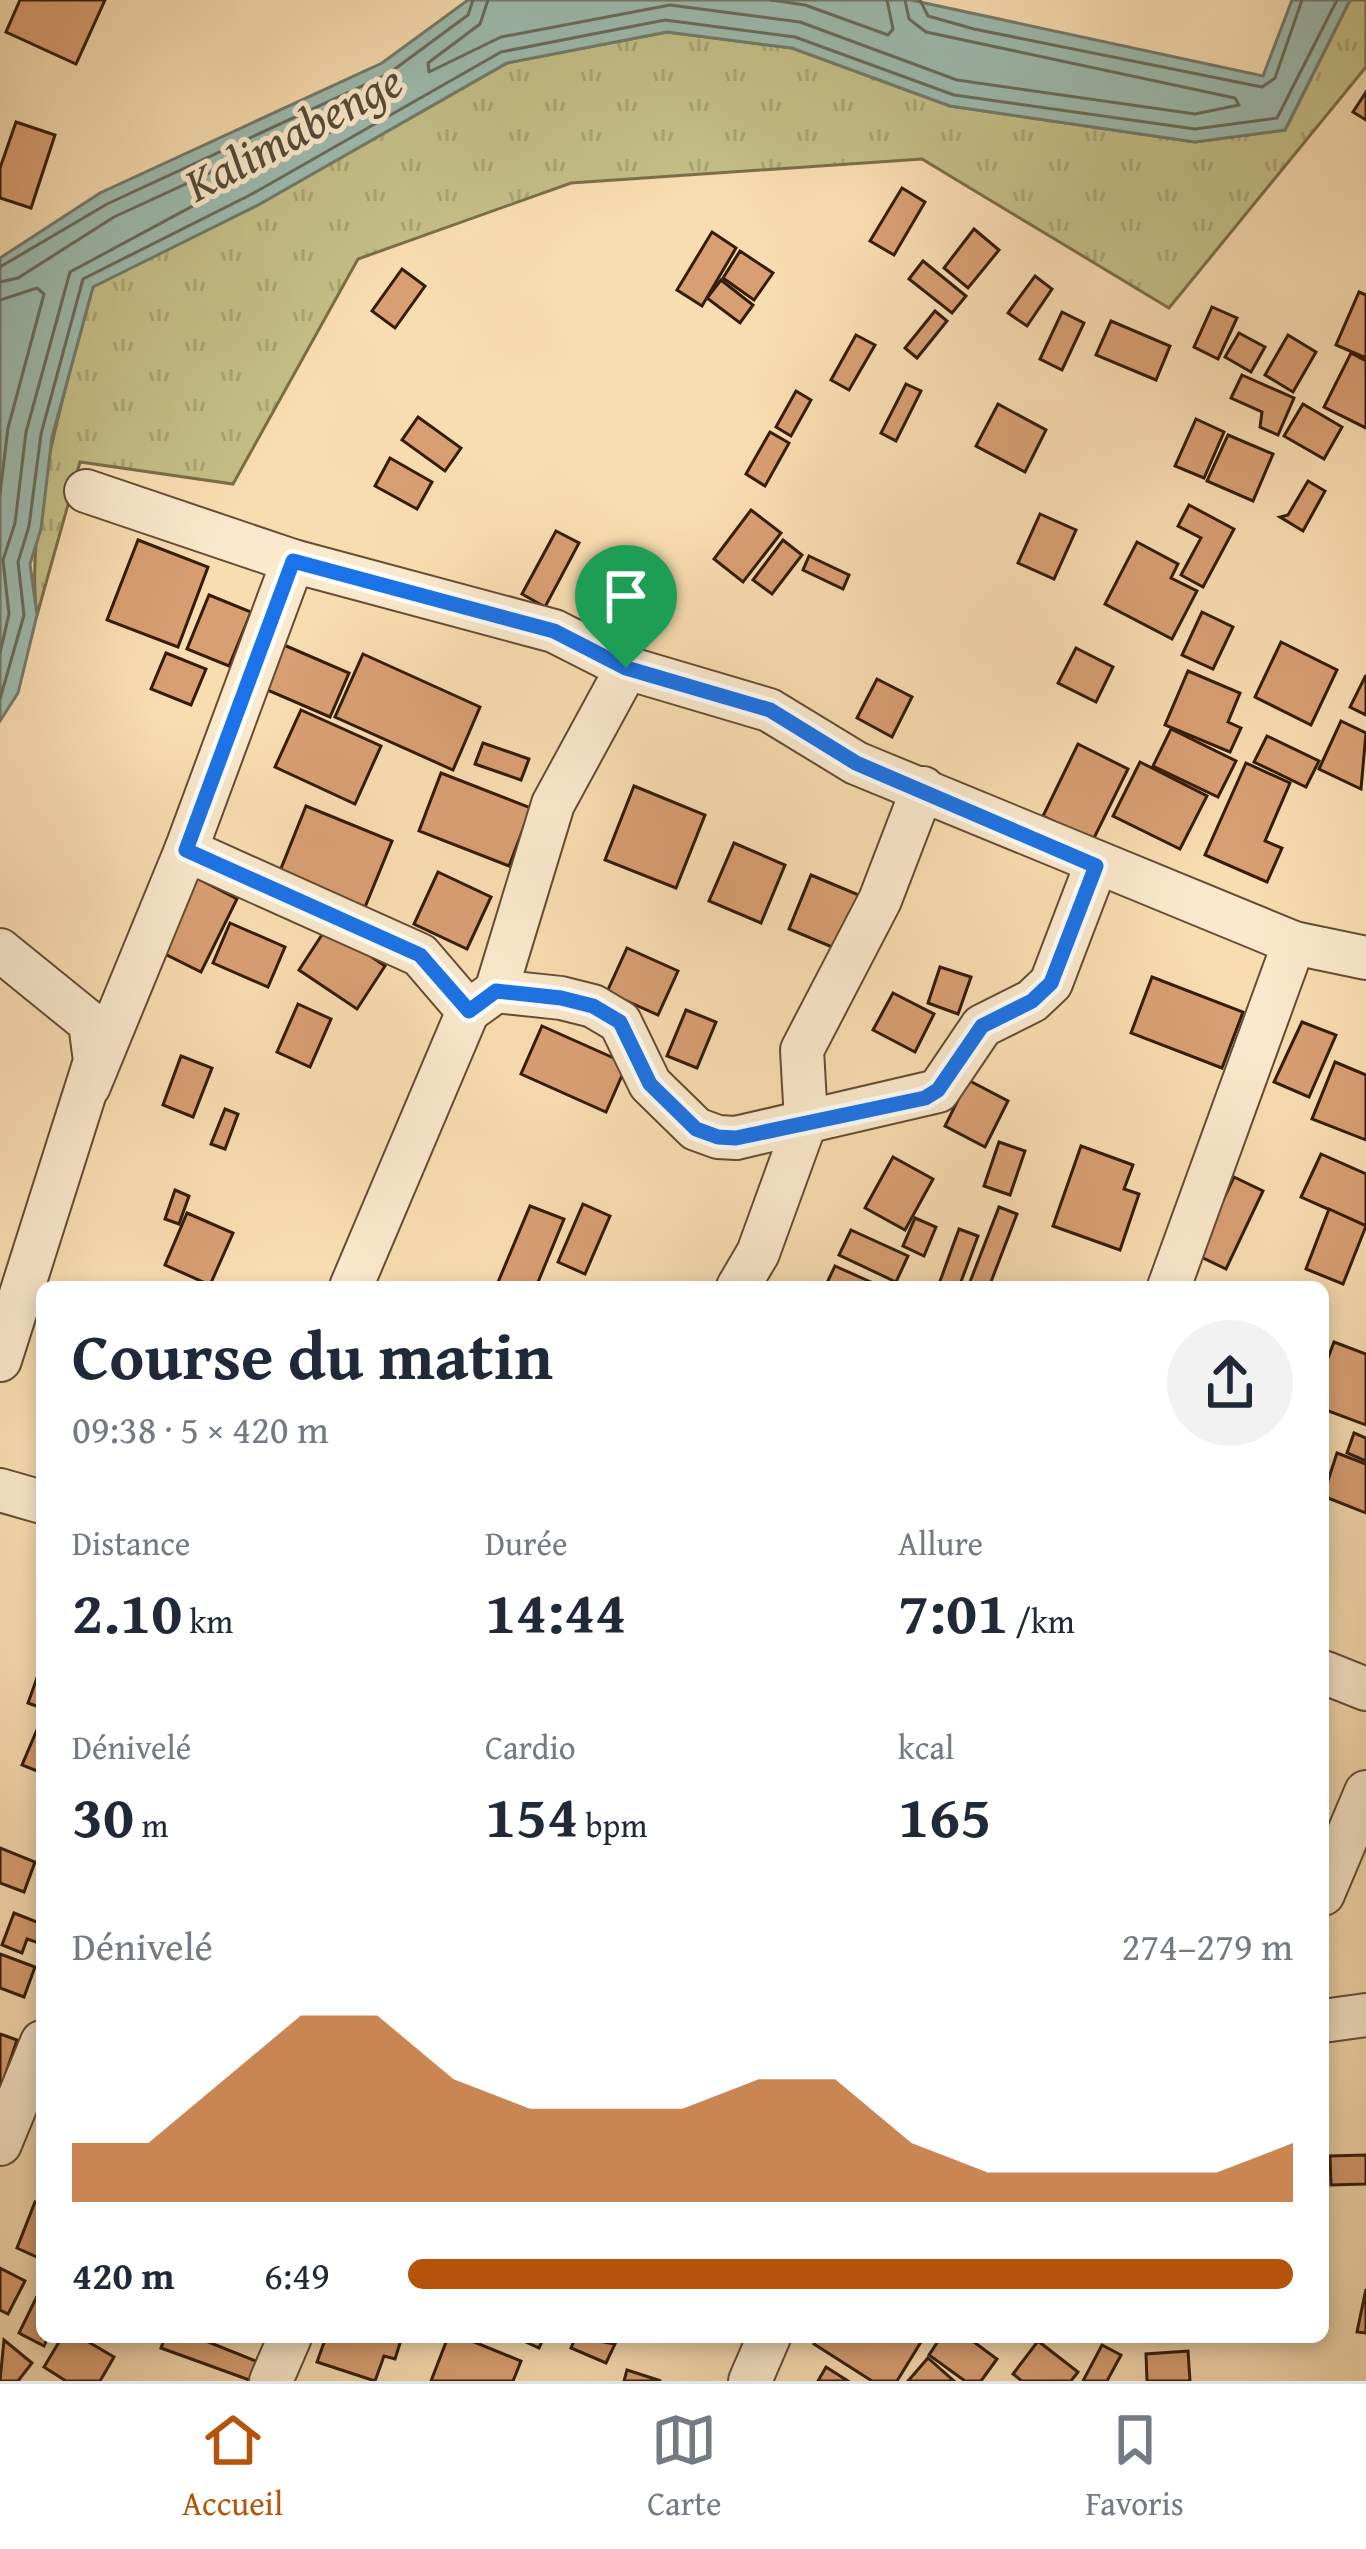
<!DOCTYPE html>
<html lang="fr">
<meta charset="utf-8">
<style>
body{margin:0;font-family:"Gentium Book Plus",serif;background:#f2f2f3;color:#1f2937;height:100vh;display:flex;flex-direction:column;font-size:45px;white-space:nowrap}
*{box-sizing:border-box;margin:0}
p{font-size:39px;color:#747a83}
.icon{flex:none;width:66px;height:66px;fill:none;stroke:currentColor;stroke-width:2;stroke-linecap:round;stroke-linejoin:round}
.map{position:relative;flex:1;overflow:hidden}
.sheet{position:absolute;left:36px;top:1281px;width:1293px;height:1062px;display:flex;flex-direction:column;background:#fff;border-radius:18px;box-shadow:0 6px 18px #0003}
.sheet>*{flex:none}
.pin{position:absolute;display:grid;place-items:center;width:102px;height:102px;color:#fff;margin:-123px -51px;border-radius:50% 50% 50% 0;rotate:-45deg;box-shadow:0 0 12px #0007}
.pin .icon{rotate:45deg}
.round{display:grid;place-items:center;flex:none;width:126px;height:126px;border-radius:63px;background:#f2f2f3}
.headline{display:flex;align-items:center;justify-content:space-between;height:204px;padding:0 36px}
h1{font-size:66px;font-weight:800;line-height:90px}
.stats{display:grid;grid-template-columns:repeat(3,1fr);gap:18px;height:204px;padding:12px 36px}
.stats div{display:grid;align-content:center}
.stats b{font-size:60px;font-weight:800}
.stats small{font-size:33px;font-weight:400}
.stats p{font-size:33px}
.chart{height:336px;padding:24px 36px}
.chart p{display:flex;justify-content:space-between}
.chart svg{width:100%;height:216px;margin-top:12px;fill:#b45309;opacity:.7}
ul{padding:0 36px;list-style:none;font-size:39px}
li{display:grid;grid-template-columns:192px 144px 1fr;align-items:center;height:90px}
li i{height:30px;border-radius:15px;background:#b45309}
.dock{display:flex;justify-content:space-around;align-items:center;height:168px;border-top:3px solid #e0e1e3;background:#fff;font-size:33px;color:#747a83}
.dock a{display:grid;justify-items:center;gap:6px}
.dock .active{color:#b45309}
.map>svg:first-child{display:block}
.grass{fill:url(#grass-tufts);stroke:#7c6e48;stroke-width:3}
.water{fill:#9dbbaf;stroke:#737b6d;stroke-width:3}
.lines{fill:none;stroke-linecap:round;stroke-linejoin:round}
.shore{stroke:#686c5c;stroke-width:3}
.building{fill:#d89f73;stroke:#341c09;stroke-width:3}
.minor-casing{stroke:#654c33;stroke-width:46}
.minor{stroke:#fae9cc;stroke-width:42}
.route-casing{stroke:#fff;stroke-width:24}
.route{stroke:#1a73e8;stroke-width:15}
.labels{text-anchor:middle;stroke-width:10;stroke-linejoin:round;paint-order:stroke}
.water-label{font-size:48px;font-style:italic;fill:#544c3b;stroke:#fae9cc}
</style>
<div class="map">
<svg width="1366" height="2381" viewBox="0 0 1366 2381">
<defs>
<pattern id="grass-tufts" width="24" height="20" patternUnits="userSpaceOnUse" patternTransform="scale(3)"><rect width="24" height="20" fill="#c4bf87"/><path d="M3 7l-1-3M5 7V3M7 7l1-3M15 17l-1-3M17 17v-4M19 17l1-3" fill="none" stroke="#a9a473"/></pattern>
</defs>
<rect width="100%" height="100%" fill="#f8ddb1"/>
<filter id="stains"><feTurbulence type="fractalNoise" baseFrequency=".00167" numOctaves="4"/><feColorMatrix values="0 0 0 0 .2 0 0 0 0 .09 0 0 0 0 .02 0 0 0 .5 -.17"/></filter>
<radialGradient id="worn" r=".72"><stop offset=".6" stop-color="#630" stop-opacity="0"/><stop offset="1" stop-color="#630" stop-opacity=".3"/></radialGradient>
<path class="grass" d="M1350,0H1366V67L1169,308L922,159L571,183L358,259L233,484L80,462L37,615C24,518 67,383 93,286L258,205L507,63L667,32L792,48L950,106L1195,142L1285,130Z"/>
<polygon class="water" points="468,0 911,0 1263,76 1292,0 1350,0 1285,130 1195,142 950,106 792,48 667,32 507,63 258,205 93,287 52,437 41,529 30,564 37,615 18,693 0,721 0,258 100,193 382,63"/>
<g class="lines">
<g class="shore">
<polyline points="488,0 480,24 428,63 429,72 501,37 670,5 800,22 957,80 1195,114 1239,105 1235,98 926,32 909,19 905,0"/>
<polyline points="771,0 805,5 888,35 893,29 887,0"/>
<polyline points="920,0 928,16 974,29 1262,87 1275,78 1302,0"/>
<polyline points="0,267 107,204 388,74 468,15 473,0"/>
<polyline points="0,282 18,278 114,217 344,111 352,114 349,122 70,272 26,432 15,523 3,560 9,614 0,653"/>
<polyline points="0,300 37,288 44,294 8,428 0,494"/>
<polyline points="0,699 24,615 18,562 29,526 41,434 83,279 252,194 501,52 665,20 795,37 954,95 1195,129 1277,118 1337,0"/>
</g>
</g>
<g class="building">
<polygon points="20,0 105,0 76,64 6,32"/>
<polygon points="1366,92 1366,120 1353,112"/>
<polygon points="16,122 55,135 31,208 0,198 0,168"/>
<polygon points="902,188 925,202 894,255 870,241"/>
<polygon points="974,229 999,250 968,288 944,268"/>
<polygon points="712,232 736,248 702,306 677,290"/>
<polygon points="740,251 773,273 754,300 723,278"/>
<polygon points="923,261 966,296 952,313 909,279"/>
<polygon points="402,269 425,286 395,328 372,311"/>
<polygon points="1035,276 1052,289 1027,326 1008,313"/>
<polygon points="721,280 753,305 740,323 707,298"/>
<polygon points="1359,292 1366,295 1366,358 1336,345"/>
<polygon points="1212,307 1237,318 1218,359 1194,347"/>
<polygon points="935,311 947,321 917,358 905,348"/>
<polygon points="1062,312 1084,323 1062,370 1040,359"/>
<polygon points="1111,321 1170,346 1156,380 1096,355"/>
<polygon points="1239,333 1265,347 1251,372 1225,357"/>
<polygon points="856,335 875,345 849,390 831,380"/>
<polygon points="1288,335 1316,352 1293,392 1265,375"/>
<polygon points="1351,353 1366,361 1366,428 1324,407"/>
<polygon points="1242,375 1294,398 1278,435 1260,427 1262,412 1231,398"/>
<polygon points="906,384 921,391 896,441 881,433"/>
<polygon points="796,391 811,400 791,436 776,427"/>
<polygon points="998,404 1046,430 1025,472 976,446"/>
<polygon points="1303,404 1342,427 1324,459 1284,436"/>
<polygon points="418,417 461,448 445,471 402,440"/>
<polygon points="1196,419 1224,432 1204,478 1175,466"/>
<polygon points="770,432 789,443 765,486 746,474"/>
<polygon points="1228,435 1273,454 1253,501 1207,481"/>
<polygon points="390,458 432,482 417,509 375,486"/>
<polygon points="1308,481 1325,491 1303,531 1280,517 1288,515"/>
<polygon points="1189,505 1234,529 1203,587 1181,575 1201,538 1178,526"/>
<polygon points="751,510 781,533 743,582 714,559"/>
<polygon points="1040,514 1076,530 1054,579 1018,563"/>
<polygon points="556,531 579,543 545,607 522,594"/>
<polygon points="138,540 208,567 178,647 107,620"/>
<polygon points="783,540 802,555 772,594 753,580"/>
<polygon points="1137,542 1178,564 1171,578 1197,591 1172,639 1105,604"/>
<polygon points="809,556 849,575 843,589 803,570"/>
<polygon points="209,595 251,612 229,666 187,649"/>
<polygon points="1202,612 1233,627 1213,669 1182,655"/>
<polygon points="1281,642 1337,670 1311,725 1255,697"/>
<polygon points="284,645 349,673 330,717 265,689"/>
<polygon points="1076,648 1113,667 1096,702 1058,683"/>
<polygon points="166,653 206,669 191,705 151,689"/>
<polygon points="363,654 480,707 453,770 335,717"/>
<polygon points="1188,671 1240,693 1228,722 1241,728 1230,752 1165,725"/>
<polygon points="1366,675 1366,715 1350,707"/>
<polygon points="877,679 912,697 892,737 857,718"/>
<polygon points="301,710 381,746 355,804 275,767"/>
<polygon points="1341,721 1366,733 1361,789 1319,769"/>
<polygon points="1171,729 1236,761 1218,797 1153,766"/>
<polygon points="1267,736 1319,761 1306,787 1254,762"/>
<polygon points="483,743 529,759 521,780 475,764"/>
<polygon points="1078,744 1128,769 1093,840 1043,816"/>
<polygon points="1140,762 1207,796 1180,849 1113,816"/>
<polygon points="1246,763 1290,783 1265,841 1282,848 1267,882 1205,855"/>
<polygon points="441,773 531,808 509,866 419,831"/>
<polygon points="634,786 705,815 676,888 605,860"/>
<polygon points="306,806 392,841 363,912 278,876"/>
<polygon points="734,843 785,865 761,923 709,901"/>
<polygon points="438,872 491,897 467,949 414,924"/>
<polygon points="811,875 866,898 844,952 789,929"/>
<polygon points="195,877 237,899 201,972 159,951"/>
<polygon points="230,923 285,947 268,987 213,963"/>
<polygon points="327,927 385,966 357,1009 299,970"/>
<polygon points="627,948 678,971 658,1015 607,992"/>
<polygon points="940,967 971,977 958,1014 928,1003"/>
<polygon points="1152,977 1243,1012 1222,1068 1131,1033"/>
<polygon points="893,993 934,1014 915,1052 873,1030"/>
<polygon points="298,1004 331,1019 310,1067 277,1052"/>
<polygon points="686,1010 716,1022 697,1068 667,1056"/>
<polygon points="1302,1022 1336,1035 1309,1097 1274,1082"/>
<polygon points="542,1026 627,1064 606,1112 521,1074"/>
<polygon points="181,1056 212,1068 193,1117 163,1105"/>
<polygon points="1335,1062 1366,1075 1366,1140 1312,1119"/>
<polygon points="968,1080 1008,1101 985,1147 945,1126"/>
<polygon points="225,1109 238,1114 225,1149 211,1144"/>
<polygon points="999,1142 1025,1151 1010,1195 984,1186"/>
<polygon points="1081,1146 1133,1165 1124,1189 1139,1194 1120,1250 1053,1226"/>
<polygon points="1321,1154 1366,1174 1366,1226 1301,1197"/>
<polygon points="893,1157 933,1179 905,1230 865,1208"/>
<polygon points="1234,1177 1263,1191 1226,1269 1197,1255"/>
<polygon points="175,1190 189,1196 179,1224 165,1219"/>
<polygon points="583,1204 610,1216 585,1274 558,1262"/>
<polygon points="530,1206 564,1219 536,1287 496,1287"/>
<polygon points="999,1207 1017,1214 989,1287 968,1287"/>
<polygon points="1329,1209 1366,1226 1343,1284 1306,1269"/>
<polygon points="187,1213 233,1233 210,1285 165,1265"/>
<polygon points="915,1218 936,1227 924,1256 903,1246"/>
<polygon points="959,1229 978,1236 959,1287 947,1287 939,1284"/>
<polygon points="851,1230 908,1256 896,1282 839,1255"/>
<polygon points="835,1266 882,1287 825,1287"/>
<polygon points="1334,1342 1366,1354 1366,1425 1323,1409 1323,1371"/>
<polygon points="1354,1433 1366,1438 1366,1461 1347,1453"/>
<polygon points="1337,1453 1366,1464 1366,1513 1323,1496"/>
<polygon points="38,1675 42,1677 42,1708 28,1703"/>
<polygon points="39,1725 42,1726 42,1773 22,1765"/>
<polygon points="0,1848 35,1862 24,1892 0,1883"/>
<polygon points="14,1913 42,1924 42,1944 27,1939 22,1953 2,1945"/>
<polygon points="0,1954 35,1967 24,1997 0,1988"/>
<polygon points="0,2034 17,2040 2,2085 0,2084"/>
<polygon points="1366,2155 1366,2184 1331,2185 1330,2156"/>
<polygon points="35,2202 42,2205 39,2258 17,2248"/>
<polygon points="0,2268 25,2281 8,2314 0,2310"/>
<polygon points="42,2286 42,2337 48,2337 44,2346 19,2333"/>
<polygon points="1366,2289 1366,2333 1357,2332"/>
<polygon points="62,2337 80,2337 114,2357 100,2381 66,2381 44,2367"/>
<polygon points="165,2337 196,2337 258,2362 252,2381 161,2348"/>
<polygon points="326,2337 402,2337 395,2359 384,2356 375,2381 317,2362"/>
<polygon points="448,2337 462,2337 521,2361 513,2381 431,2381"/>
<polygon points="515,2337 544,2337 539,2348"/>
<polygon points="576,2337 615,2344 606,2363 571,2348"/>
<polygon points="818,2337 924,2337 897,2381 872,2381 814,2344"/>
<polygon points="941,2337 967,2337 997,2359 981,2381 965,2381 929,2355"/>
<polygon points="4,2340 32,2363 18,2381 0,2381"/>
<polygon points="1038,2341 1078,2372 1071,2381 1022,2381 1013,2374"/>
<polygon points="1102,2345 1121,2355 1107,2381 1083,2381"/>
<polygon points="1188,2351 1190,2381 1147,2381 1146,2354"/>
<polygon points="928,2358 954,2381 908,2381"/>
<polygon points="826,2367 848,2381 818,2381"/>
<polygon points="627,2370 661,2381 624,2381"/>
</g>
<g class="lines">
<defs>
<g id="minor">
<polyline points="86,491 293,561 554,631 627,668 769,710 856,763 1294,943 1169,1287"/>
<polyline points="186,850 420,955 468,1011 351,1287"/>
<polyline points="1294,943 1366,958"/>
<polyline points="0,950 90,1023 95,1061 0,1360"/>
<polyline points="496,991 561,998 593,1006 620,1022 650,1084 696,1129 718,1137 736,1138 938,1091 982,1026 1032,1001 1051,983 1096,865"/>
<polyline points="474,1007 496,991 553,804 627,668"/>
<polyline points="89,1086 186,850 293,561"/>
<polyline points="738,1287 758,1253 806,1121 802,1050 880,900 923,788"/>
<polyline points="0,1490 42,1502"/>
<polyline points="1323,1672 1366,1689"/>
<polyline points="1323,1894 1366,1792"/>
<polyline points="1323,2021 1366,2015"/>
<polyline points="0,2144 42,2042"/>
<polyline points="271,2381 290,2337"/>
<polyline points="750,2381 769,2337"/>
</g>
</defs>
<use href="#minor" class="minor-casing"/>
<use href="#minor" class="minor"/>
</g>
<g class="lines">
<defs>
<polygon id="route" points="293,561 554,631 626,668 770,710 856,763 1096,866 1051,983 1032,1001 982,1026 938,1090 925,1098 736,1138 718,1137 696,1129 650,1084 620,1022 593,1006 561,998 496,991 469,1011 420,955 186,850"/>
</defs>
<use href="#route" class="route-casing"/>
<use href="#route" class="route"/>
</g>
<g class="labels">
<g class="water-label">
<text transform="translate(293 132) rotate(-28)" y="17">Kalimabenge</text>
</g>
</g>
<rect width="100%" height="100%" filter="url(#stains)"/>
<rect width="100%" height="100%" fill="url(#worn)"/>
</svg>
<div class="pin" style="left:626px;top:668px;background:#1e9e55"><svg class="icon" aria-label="arrive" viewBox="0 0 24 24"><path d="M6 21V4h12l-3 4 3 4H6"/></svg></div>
<section class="sheet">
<div class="headline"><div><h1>Course du matin</h1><p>09:38 · 5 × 420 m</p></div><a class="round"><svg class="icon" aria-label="share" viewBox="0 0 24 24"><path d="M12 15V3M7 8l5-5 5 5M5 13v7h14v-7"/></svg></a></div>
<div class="stats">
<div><p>Distance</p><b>2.10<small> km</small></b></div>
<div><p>Durée</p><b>14:44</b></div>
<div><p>Allure</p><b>7:01<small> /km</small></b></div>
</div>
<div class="stats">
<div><p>Dénivelé</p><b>30<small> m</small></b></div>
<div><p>Cardio</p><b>154<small> bpm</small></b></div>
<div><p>kcal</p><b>165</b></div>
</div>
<div class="chart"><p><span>Dénivelé</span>274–279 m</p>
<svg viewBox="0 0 160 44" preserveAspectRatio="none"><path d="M0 44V32L10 32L20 19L30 6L40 6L50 19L60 25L70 25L80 25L90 19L100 19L110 32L120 38L130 38L140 38L150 38L160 32V44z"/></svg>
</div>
<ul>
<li><b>420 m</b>6:49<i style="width:100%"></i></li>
</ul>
</section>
</div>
<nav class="dock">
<a class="active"><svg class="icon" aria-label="home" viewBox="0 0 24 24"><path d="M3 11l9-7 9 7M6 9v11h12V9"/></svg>Accueil</a>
<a><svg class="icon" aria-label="map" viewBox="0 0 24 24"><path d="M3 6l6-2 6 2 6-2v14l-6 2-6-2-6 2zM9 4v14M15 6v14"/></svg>Carte</a>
<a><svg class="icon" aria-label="saved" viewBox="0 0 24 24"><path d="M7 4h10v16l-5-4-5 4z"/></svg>Favoris</a>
</nav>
